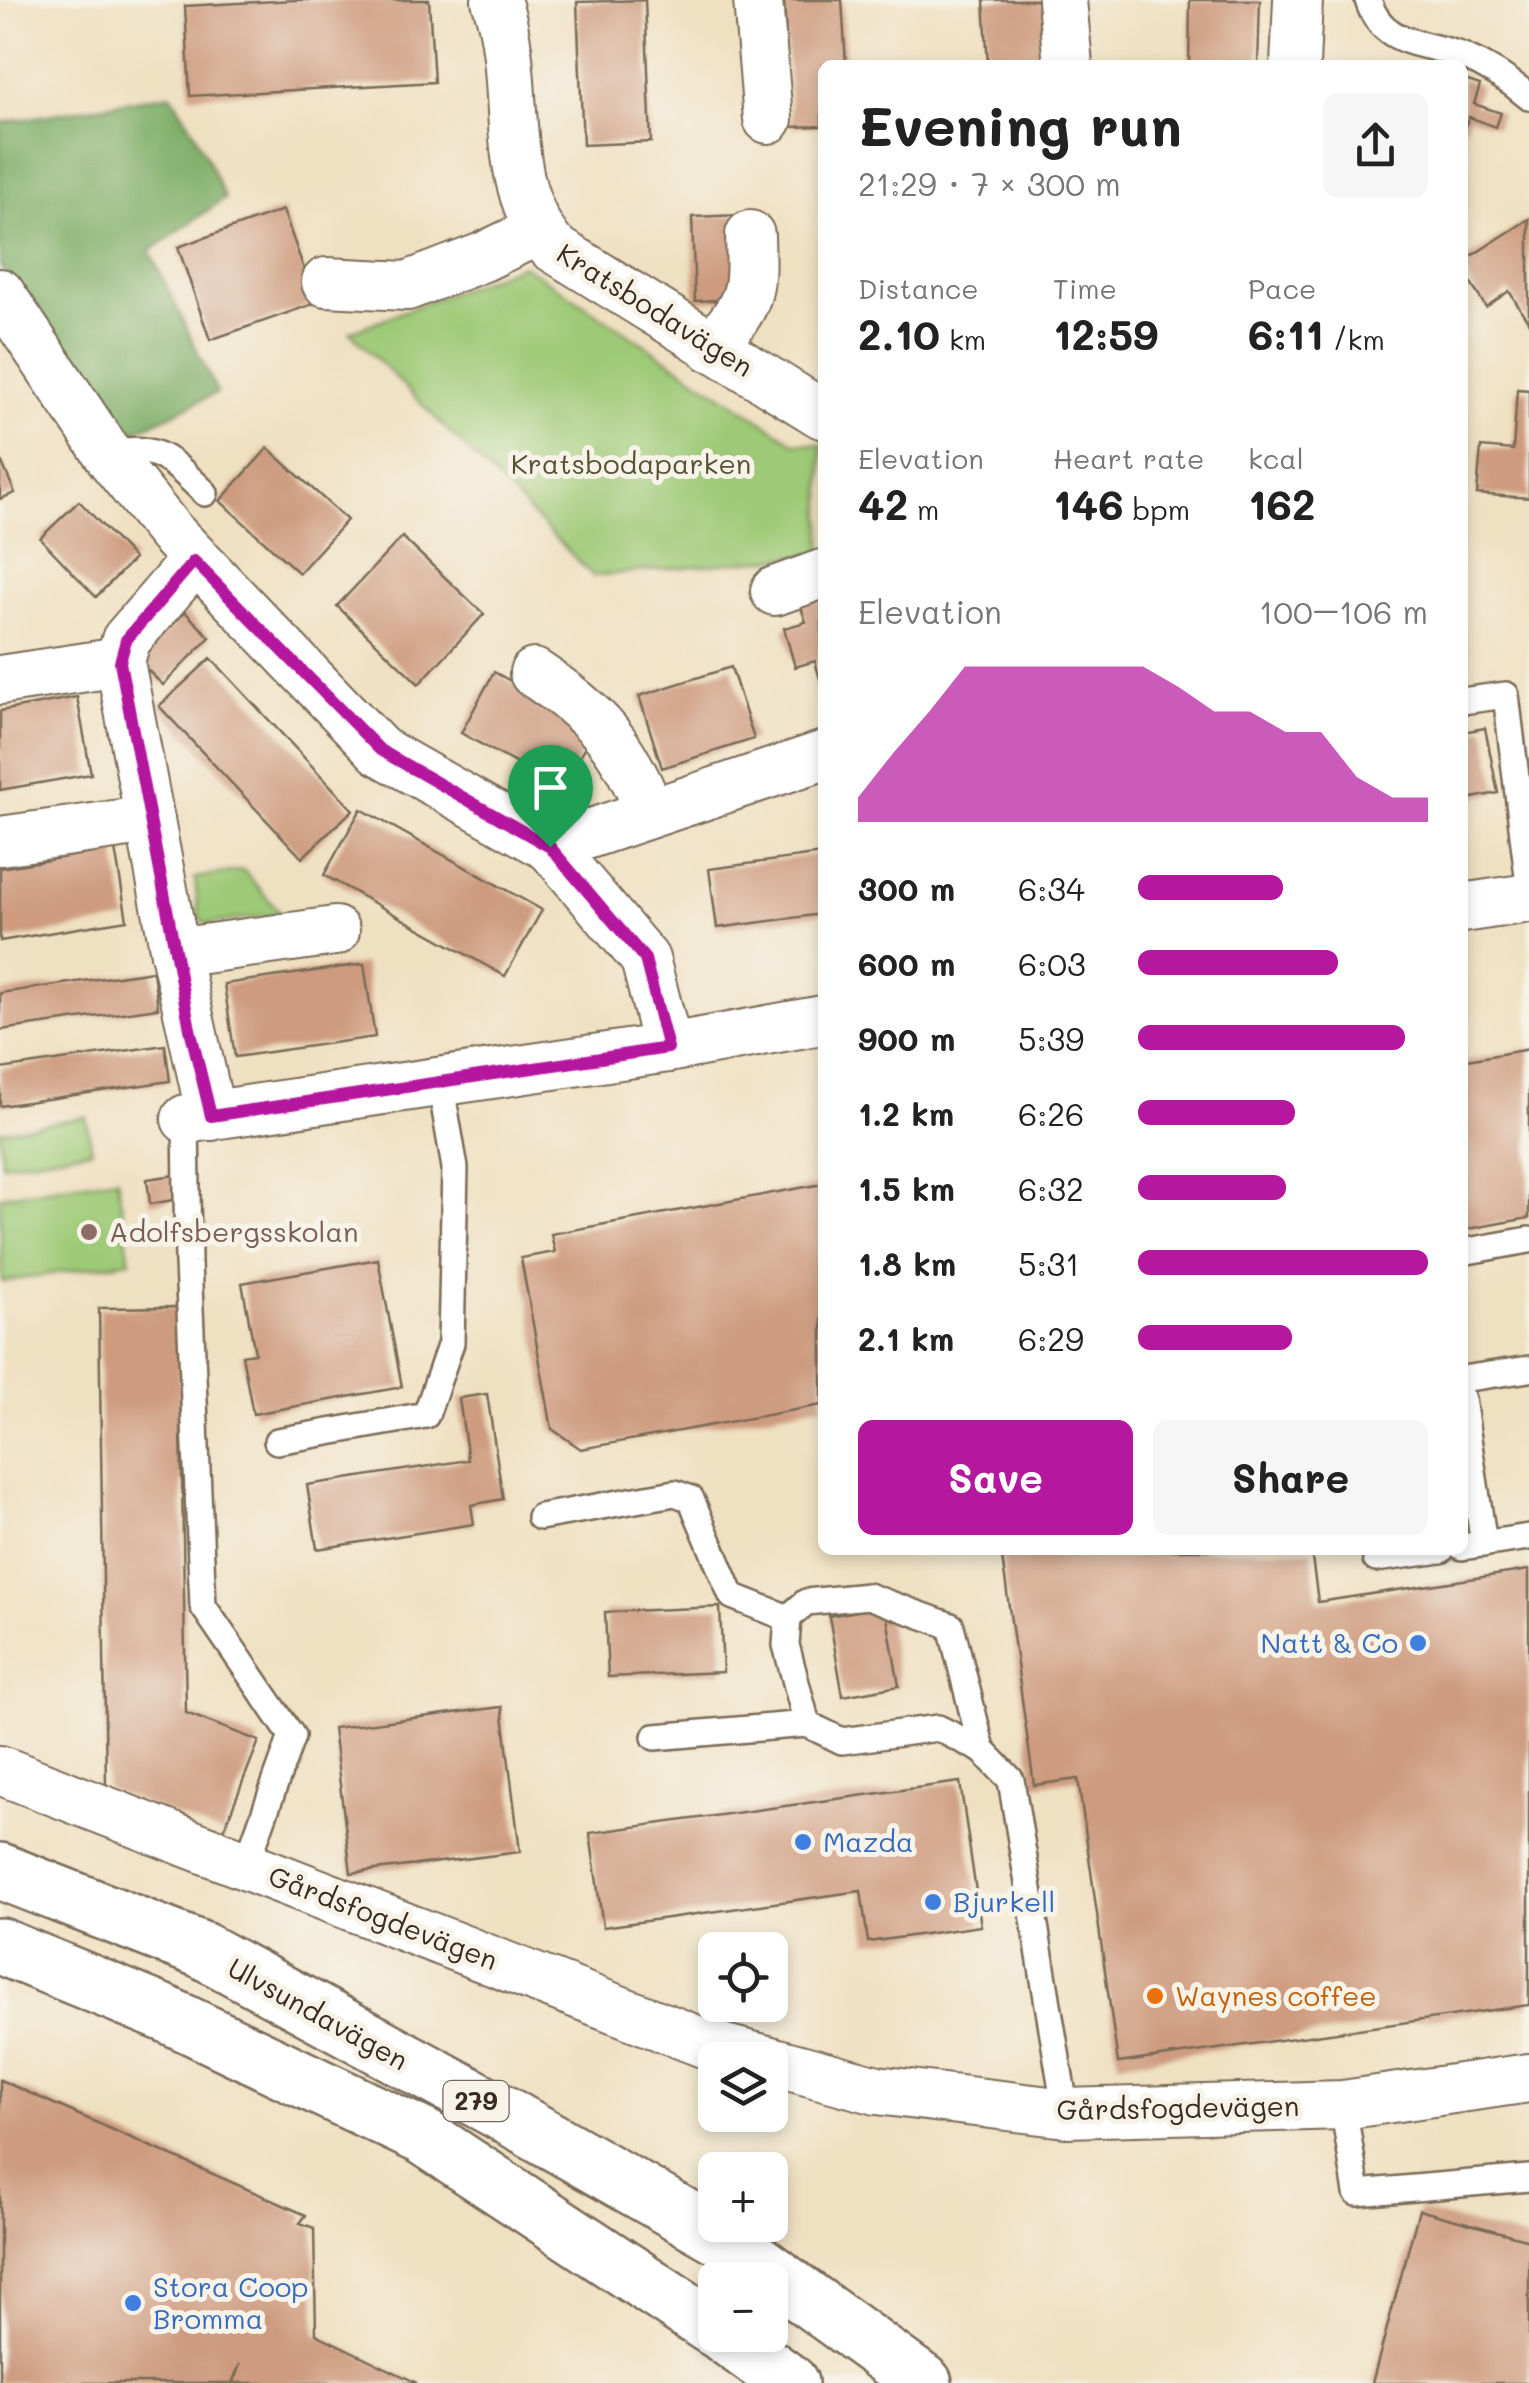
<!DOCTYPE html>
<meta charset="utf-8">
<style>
body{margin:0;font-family:Mali,sans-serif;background:#f6f6f6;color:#222;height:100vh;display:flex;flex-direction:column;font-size:38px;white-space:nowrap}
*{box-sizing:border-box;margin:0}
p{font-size:32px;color:#767676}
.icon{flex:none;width:55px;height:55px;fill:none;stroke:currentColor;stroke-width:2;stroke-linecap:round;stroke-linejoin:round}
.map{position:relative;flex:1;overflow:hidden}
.drawer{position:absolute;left:818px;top:60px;width:650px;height:1495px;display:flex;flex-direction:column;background:#fff;border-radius:15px;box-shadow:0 5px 15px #0003}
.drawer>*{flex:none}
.fabs{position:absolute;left:698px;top:1932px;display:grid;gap:20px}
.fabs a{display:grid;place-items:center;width:90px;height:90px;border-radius:15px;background:#fff;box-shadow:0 5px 15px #0003;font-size:50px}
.pin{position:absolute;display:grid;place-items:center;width:85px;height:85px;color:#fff;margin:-102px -42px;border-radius:50% 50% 50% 0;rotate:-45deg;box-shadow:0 0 10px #0007}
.pin .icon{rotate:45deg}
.round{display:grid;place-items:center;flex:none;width:105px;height:105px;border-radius:15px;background:#f6f6f6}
.head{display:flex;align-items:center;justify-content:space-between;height:170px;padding:0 40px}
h1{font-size:55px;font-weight:700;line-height:75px}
.metrics{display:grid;grid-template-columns:repeat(3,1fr);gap:15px;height:170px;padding:10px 40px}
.metrics div{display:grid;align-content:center}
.metrics b{font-size:42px;font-weight:700}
.metrics small{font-size:28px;font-weight:400}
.metrics p{font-size:28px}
.chart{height:280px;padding:20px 40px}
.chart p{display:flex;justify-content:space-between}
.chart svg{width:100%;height:180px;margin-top:10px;fill:#b5179e;opacity:.7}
.primary-button{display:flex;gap:20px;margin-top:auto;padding:20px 40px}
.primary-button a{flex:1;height:115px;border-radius:15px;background:#b5179e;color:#fff;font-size:40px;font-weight:700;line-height:115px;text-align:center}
.primary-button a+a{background:#f6f6f6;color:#222}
ul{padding:0 40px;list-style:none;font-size:32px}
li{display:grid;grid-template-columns:160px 120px 1fr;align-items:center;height:75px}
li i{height:25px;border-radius:12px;background:#b5179e}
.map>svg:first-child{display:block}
.green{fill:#9eca77;stroke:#6c7a4a;stroke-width:2.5}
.forest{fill:#7eae68;stroke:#5c6c43;stroke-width:2.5}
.building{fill:#ce9b7f}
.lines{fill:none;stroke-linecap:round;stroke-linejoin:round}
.service-casing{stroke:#7a6a57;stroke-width:30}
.minor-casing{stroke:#7a6a57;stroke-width:52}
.primary-casing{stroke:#7a6a57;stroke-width:60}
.service{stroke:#fff;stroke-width:25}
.minor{stroke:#fff;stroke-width:48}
.primary{stroke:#fff;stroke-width:55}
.route-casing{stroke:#fff;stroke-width:20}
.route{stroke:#b5179e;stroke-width:12}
.education-dot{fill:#8d6e63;stroke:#f7f3e8;stroke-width:4}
.shop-dot{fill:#3f7fe0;stroke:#f7f3e8;stroke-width:4}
.food-dot{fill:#e8710a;stroke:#f7f3e8;stroke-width:4}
.labels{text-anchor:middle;stroke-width:10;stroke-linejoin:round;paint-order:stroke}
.shield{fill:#f7f3e8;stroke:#73665b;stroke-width:2.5}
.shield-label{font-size:25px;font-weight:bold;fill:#3b2a1e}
.street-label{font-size:28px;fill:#3b2a1e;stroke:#f7f3e8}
.park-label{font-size:28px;fill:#545234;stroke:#f7f3e8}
.education-label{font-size:28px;fill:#785e54;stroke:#f7f3e8;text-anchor:start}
.shop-label{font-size:28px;fill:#366cbe;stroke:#f7f3e8;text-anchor:start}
.food-label{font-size:28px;fill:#c56008;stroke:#f7f3e8;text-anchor:start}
</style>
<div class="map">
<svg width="1529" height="2383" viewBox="0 0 1529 2383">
<rect width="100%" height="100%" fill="#f7f3e8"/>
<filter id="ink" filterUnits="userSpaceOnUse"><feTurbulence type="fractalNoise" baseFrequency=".01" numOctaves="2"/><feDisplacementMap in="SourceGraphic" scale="20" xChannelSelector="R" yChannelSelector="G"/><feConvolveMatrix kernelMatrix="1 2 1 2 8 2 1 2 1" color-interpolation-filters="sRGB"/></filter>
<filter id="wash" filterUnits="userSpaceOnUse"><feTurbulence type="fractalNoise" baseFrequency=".0048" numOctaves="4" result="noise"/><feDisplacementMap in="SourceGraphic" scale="40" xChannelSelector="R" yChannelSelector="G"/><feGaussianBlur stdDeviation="2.25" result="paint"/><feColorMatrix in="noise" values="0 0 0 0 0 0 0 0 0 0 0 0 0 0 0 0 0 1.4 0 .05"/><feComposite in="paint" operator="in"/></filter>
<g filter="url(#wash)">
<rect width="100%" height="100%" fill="#efe0c1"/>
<g class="green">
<polygon points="523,265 795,443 822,445 822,554 593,576 350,332"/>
<polygon points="243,870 281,914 208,924 199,918 195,878"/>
<polygon points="86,1117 92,1150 2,1164 0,1131"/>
<polygon points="117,1178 130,1261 2,1282 0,1196"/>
</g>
<polygon class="forest" points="171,94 195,133 225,198 150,251 217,393 119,439 0,266 0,123"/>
<g id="blocks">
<g class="building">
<polygon points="296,0 429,0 434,82 190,96 185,6"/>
<polygon points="645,0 651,142 583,145 577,2"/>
<polygon points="784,0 842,0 846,65 822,65 822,126 791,127"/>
<polygon points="984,0 1055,0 1060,65 988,65"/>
<polygon points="1190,0 1260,0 1258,65 1189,65"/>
<polygon points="1462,79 1480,85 1474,104 1501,113 1496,127 1469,117 1462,133"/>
<polygon points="283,210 316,303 210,340 178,247"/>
<polygon points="740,215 743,299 695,301 692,217"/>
<polygon points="1529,219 1529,323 1509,291 1486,307 1462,270 1462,262"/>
<polygon points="1517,389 1529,390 1529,498 1477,494 1481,447 1513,450"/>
<polygon points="268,448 347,520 299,573 220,501"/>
<polygon points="0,458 15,493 0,499"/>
<polygon points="79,501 134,559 96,597 40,538"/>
<polygon points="402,537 484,614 419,684 337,606"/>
<polygon points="822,598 822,683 821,683 815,661 795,667 784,628 806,622 800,604"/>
<polygon points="185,612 210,637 163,685 138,661"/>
<polygon points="211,658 353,810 302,858 159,706"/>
<polygon points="731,667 754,739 662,768 639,696"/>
<polygon points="494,672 596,727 562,789 461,733"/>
<polygon points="77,697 91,774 0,790 0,711"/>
<polygon points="1485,728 1498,793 1462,800 1462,732"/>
<polygon points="361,809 542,910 505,976 324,875"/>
<polygon points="115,849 127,920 0,941 0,868"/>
<polygon points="822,854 822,914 717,928 709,869"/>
<polygon points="364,964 375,1037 235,1057 224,984"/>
<polygon points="153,971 158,1008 0,1030 0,993"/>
<polygon points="165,1045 170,1081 0,1106 0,1069"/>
<polygon points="1529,1049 1529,1218 1462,1230 1462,1061"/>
<polygon points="176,1175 179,1199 150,1204 147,1179"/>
<polygon points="822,1184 822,1405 581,1449 552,1429 521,1258 555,1252 551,1234"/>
<polygon points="378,1259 402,1387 253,1414 242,1355 255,1353 242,1283"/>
<polygon points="179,1307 186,1713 259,1741 222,1834 106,1788 99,1308"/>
<polygon points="487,1394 503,1499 471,1505 474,1524 317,1549 307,1485 468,1460 459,1398"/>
<polygon points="1001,1550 1311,1550 1318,1602 1529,1570 1529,2005 1118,2063 1078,1779 1034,1785"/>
<polygon points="885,1606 899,1686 843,1696 829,1616"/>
<polygon points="720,1607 723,1672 608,1677 605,1612"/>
<polygon points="502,1707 520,1852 351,1873 333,1728"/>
<polygon points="960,1782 981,1926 868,1942 861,1891 603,1927 590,1833"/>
<polygon points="0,2080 306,2215 300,2223 314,2228 316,2334 417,2383 233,2383 240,2364 232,2383 0,2383"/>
<polygon points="1419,2210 1529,2240 1529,2383 1372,2383"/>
</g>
</g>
</g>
<g filter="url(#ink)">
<use href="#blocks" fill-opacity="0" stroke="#7a6a57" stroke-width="2.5"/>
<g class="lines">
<defs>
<g id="service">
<path d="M1368,0C1382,47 1424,41 1463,56C1487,66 1509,80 1529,97"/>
<path d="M108,454C158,442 171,461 205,493"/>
<polyline points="1462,701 1506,695 1529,884"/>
<polyline points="186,1119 188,1263 203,1606 292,1736 246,1865"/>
<polyline points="1462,1252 1529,1240"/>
<polyline points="1462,1379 1529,1369"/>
<polyline points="1462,1399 1484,1544"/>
<polyline points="277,1441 426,1415 451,1343 455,1168 440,1081"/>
<polyline points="540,1517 675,1493 691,1499 732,1596 788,1618"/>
<polyline points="1462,1547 1529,1537"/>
<polyline points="1374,1550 1376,1559 1441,1550"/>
<polyline points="807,1724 842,1741 938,1728 982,1750"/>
<polyline points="655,1737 807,1724 786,1645 788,1618 806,1602 868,1596 951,1626 982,1750 1011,1780 1066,2113"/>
<polyline points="1343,2105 1357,2193 1529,2178"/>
</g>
<g id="minor">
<path d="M496,0C524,80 495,179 552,247L822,414"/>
<polyline points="758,0 768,119"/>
<polyline points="1062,0 1068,65"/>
<polyline points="1295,65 1298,0"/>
<polyline points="326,282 407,286 483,257 539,230"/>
<polyline points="0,293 112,460 171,533 380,751 550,847 645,959 668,1048"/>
<path d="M712,348C751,299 752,297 750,235"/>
<polyline points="194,561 126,640 120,662 175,953 211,1116"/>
<polyline points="775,591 822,574"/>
<path d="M534,673C595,713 623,743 650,813"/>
<polyline points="0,680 120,662"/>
<polyline points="0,841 150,820"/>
<polyline points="550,847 822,756"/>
<polyline points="1462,908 1529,898"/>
<polyline points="175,953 335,931"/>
<polyline points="186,1119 668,1048 822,1020"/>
<polyline points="0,1770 709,2045 767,2060"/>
<polyline points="770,2061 877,2090 1066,2113 1343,2105 1529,2078"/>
</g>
<g id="primary">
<polyline points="0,1871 202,1950 497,2110 726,2240 924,2383"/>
<polyline points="0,1946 166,2014 424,2137 715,2329"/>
<polyline points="724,2335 790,2383"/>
</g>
</defs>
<use href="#service" class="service-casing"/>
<use href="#minor" class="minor-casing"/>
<use href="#primary" class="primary-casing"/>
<use href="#service" class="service"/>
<use href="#minor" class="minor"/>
<use href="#primary" class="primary"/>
</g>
</g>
<g class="lines" filter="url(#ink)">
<defs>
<polygon id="route" points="194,561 380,750 550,847 645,959 668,1048 211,1116 190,1029 120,662 126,640"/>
</defs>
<use href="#route" class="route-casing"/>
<use href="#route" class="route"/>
</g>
<circle class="education-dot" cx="89" cy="1232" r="10"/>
<g class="shop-dot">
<circle cx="1418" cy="1643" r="10"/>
<circle cx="803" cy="1842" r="10"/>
<circle cx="933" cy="1902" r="10"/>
<circle cx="133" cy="2303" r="10"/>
</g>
<circle class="food-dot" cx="1155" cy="1996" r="10"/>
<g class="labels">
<rect class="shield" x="443.5" y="2081" width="65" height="40" rx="8"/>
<g class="shield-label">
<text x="476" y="2110">279</text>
</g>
<g class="street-label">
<text transform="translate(655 310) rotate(32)" y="10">Kratsbodavägen</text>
<text transform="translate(383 1918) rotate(21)" y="10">Gårdsfogdevägen</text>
<text transform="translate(318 2014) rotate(29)" y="10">Ulvsundavägen</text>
<text transform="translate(1178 2108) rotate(-1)" y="10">Gårdsfogdevägen</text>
</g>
<g class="park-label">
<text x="631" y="474">Kratsbodaparken</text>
</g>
<g class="education-label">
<text x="109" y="1242">Adolfsbergsskolan</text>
</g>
<g class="shop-label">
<text x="1398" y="1653" text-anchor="end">Natt &amp; Co</text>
<text x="823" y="1852">Mazda</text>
<text x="953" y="1912">Bjurkell</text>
<text x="153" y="2297">Stora Coop<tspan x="153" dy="32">Bromma</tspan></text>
</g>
<g class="food-label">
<text x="1175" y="2006">Waynes coffee</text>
</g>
</g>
</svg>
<div class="fabs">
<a><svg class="icon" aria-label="locate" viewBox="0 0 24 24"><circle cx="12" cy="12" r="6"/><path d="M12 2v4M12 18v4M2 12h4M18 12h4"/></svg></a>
<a><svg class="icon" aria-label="layers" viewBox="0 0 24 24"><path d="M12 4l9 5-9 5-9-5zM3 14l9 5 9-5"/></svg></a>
<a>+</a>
<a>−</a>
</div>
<div class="pin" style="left:550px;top:847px;background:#1e9e55"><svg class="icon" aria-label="arrive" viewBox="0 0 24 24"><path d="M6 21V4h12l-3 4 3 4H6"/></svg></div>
<section class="drawer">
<div class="head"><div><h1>Evening run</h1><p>21:29 · 7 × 300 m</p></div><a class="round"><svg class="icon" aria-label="share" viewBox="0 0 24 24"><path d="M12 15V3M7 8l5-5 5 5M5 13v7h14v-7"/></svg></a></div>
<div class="metrics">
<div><p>Distance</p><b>2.10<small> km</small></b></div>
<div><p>Time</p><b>12:59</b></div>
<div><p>Pace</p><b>6:11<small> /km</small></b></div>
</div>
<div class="metrics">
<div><p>Elevation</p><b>42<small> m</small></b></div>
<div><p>Heart rate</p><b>146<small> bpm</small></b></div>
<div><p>kcal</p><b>162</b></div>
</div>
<div class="chart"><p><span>Elevation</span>100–106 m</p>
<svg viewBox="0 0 160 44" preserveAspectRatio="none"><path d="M0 44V38L10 27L20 17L30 6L40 6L50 6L60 6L70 6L80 6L90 11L100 17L110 17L120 22L130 22L140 33L150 38L160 38V44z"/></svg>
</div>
<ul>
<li><b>300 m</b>6:34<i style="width:50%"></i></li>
<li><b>600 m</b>6:03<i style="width:69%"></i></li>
<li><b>900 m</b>5:39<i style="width:92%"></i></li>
<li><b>1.2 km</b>6:26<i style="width:54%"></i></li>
<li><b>1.5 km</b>6:32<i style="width:51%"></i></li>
<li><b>1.8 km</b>5:31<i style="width:100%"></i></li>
<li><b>2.1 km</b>6:29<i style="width:53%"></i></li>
</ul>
<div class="primary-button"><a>Save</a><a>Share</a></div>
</section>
</div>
